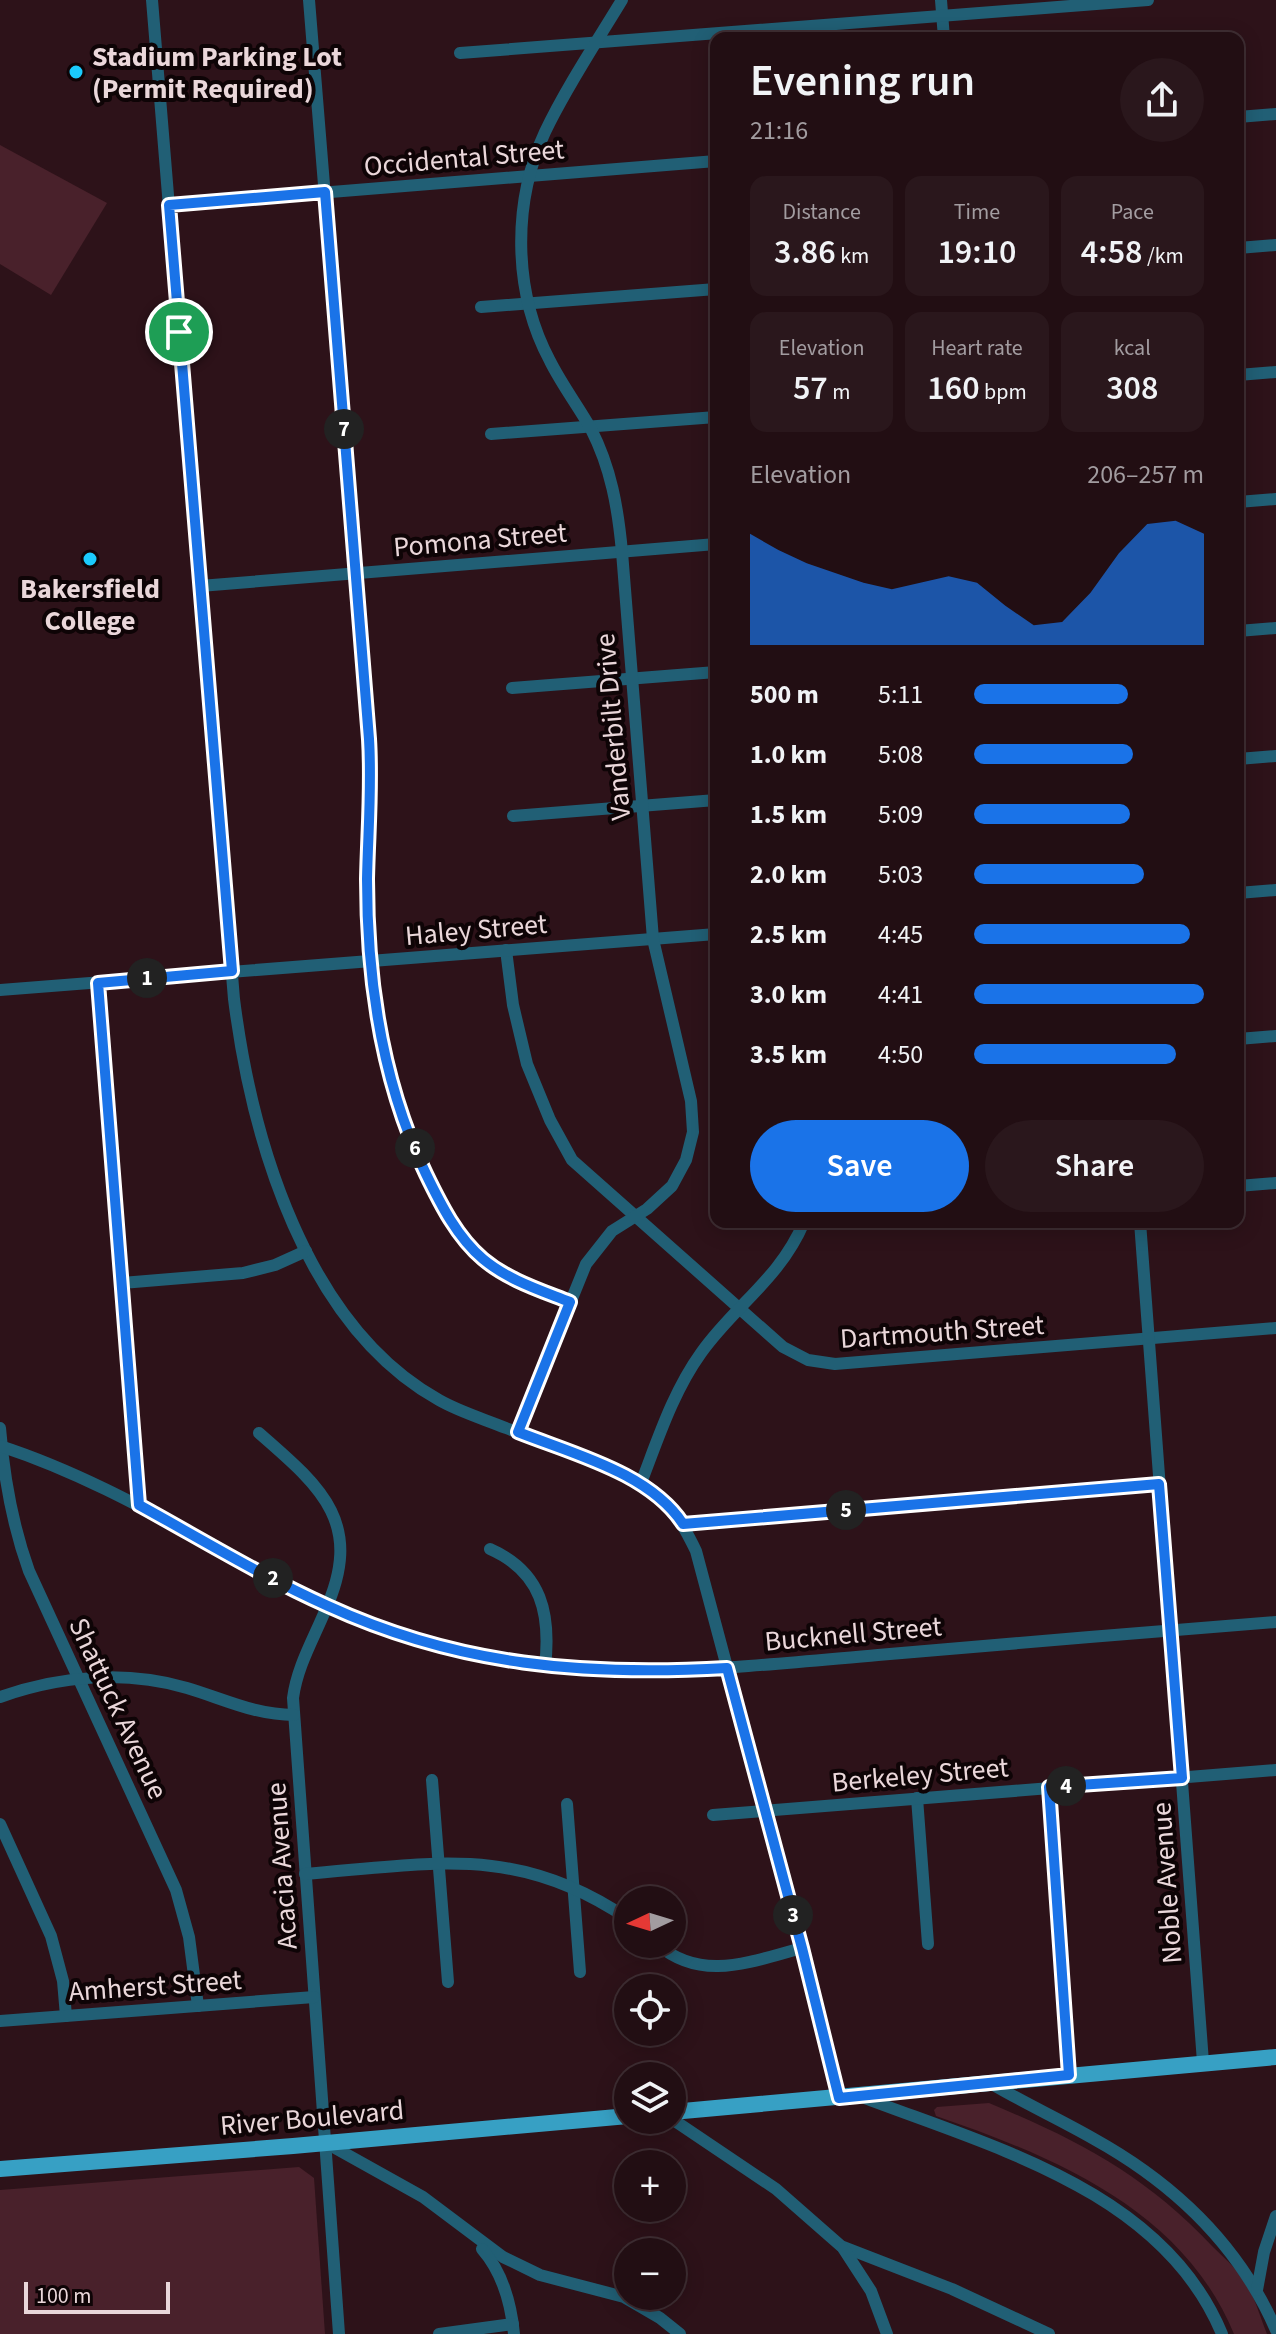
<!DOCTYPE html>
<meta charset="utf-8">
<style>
body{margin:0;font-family:"Source Sans 3",sans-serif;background:#2a171c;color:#f1f3f6;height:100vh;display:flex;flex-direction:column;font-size:30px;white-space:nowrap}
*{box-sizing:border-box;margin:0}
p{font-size:26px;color:#a29ca0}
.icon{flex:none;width:44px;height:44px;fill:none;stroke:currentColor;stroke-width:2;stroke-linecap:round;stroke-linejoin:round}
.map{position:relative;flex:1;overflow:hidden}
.drawer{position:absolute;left:710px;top:32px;width:534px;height:1196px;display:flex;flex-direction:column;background:#220e13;border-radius:16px;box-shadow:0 4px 20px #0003,0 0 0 2px #3f2e33}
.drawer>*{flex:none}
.needle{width:52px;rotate:266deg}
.controls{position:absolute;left:614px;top:1886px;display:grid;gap:16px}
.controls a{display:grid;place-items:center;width:72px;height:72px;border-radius:50%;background:#220e13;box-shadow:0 4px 20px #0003,0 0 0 2px #3f2e33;font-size:40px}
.scale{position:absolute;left:24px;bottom:20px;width:146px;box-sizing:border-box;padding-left:8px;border:4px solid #ead7da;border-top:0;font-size:22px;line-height:28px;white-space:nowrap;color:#ead7da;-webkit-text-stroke:6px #0e0406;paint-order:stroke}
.pin{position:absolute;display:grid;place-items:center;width:68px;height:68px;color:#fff;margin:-34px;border:4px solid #fff;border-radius:50%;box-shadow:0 2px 8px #0007}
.km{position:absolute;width:40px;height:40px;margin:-20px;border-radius:50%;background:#222;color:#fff;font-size:22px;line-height:40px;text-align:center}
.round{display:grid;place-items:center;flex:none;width:84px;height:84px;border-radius:42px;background:#2a171c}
.head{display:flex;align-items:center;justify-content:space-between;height:136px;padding:0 40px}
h1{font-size:44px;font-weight:600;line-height:60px}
.figures{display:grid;grid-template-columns:repeat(3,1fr);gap:12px;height:136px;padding:8px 40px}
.figures div{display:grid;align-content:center;border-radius:16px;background:#2a171c;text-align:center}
.figures b{font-size:34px;font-weight:600}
.figures small{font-size:22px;font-weight:400}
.figures p{font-size:22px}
.chart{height:224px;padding:16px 40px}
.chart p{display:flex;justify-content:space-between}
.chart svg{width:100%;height:144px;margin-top:8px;fill:#1a73e8;opacity:.7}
.primary-button{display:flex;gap:16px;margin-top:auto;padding:16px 40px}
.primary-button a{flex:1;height:92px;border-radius:48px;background:#1a73e8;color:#fff;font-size:32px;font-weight:600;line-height:92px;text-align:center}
.primary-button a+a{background:#2a171c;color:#f1f3f6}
ul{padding:0 40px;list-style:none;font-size:26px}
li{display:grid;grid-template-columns:128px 96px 1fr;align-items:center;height:60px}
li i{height:20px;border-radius:10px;background:#1a73e8}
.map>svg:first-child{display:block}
.green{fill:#49212b}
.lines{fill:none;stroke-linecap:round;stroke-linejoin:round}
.minor{stroke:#215f75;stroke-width:12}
.major{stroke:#37a0c4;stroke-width:16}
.route-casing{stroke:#fff;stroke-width:16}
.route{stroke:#1a73e8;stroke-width:10}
.poi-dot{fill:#1bcafc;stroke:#0e0406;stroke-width:3}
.labels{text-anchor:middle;stroke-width:8;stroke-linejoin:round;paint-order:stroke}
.poi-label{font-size:28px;font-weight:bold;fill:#ead7da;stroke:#0e0406;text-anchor:start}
.street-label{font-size:28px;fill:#ead7da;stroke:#0e0406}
</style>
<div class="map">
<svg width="1276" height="2334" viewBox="0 0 1276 2334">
<rect width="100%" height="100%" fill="#2d1219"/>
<g class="green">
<polygon points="0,145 107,203 51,295 0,264"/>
<path d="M989,2103C1080,2141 1144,2174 1213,2247C1225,2259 1241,2272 1249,2288C1256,2302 1261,2319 1267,2334H1234C1183,2210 1055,2157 936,2116L934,2110L937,2107Z"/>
<polygon points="299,2167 314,2178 325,2334 0,2334 0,2190"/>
</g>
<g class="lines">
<g class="minor">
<path d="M152,0L234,999C252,1141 306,1326 439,1400C460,1412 484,1419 506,1428C551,1445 597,1462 641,1483C669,1499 682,1522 696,1551L802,1948L839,2098"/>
<path d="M309,0L369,739C372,786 368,832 367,879C367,980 383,1083 426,1174C441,1205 457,1237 483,1259C508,1280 540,1290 570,1302"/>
<polyline points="941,0 944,38"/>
<polyline points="460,53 1148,0"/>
<polyline points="1238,117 1276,114"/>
<polyline points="169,205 716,161"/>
<polyline points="1238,248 1276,245"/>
<polyline points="481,307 716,289"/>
<polyline points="1238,375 1276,372"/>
<polyline points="491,434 716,417"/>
<polyline points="1238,502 1276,499"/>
<polyline points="200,586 716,544"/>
<polyline points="1238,631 1276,628"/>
<polyline points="512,688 716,672"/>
<polyline points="1238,759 1276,756"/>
<polyline points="513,816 716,800"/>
<polyline points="1238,893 1276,890"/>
<polyline points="506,950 513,1005 527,1064 550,1120 572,1160 783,1347 808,1360 835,1364 1276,1328"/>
<polyline points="98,983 139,1505"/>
<polyline points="0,990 716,934"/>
<polyline points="1238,1039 1276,1036"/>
<polyline points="1238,1186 1276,1183"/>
<polyline points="1140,1222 1203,2062"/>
<polyline points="122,1283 243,1273 275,1265 306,1251"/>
<path d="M0,1428C4,1478 12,1524 29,1571L176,1890L189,1937L198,2006"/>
<path d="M518,1432L586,1264L612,1231L647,1209L672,1186L686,1160L693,1132L691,1101L653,939L622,552C618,508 611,468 591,429C578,406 562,385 550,361C513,292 512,203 545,132C567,86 596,43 622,0"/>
<path d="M259,1433C321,1487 365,1523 325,1611C313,1640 297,1667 293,1698L339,2334"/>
<path d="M0,1446C151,1495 276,1598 428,1643C576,1687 727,1668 878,1655C1011,1644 1143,1632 1276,1622"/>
<path d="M641,1483C658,1439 673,1392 701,1353C735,1305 779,1280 804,1222"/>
<polyline points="683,1524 1159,1484"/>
<path d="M490,1549C542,1572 551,1614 545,1667"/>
<path d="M0,1697C60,1676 125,1670 187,1688C224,1699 255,1715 294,1715"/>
<polyline points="432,1780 448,1982"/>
<polyline points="1049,1787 1069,2075"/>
<polyline points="917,1798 928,1944"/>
<polyline points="567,1804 580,1972"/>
<polyline points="713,1815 1276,1770"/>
<polyline points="0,1824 51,1936 63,1981 66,2016"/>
<path d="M305,1874C430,1864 517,1843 628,1919"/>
<path d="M657,1944C702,1983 752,1961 802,1948"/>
<polyline points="0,2021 314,1997"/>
<path d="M992,2084C1026,2104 1061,2120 1094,2139C1175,2184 1239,2245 1276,2330"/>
<path d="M862,2097C992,2147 1163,2191 1222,2334"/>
<polyline points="672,2119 776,2189 841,2246 952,2289 1049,2334"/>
<polyline points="328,2144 423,2197 503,2257 540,2275 624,2297 660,2318 680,2334"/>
<polyline points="843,2248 871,2291 887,2334"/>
<path d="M482,2249C503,2273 511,2303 514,2334"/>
<polyline points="1257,2290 1264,2252 1276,2216"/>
<polyline points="439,2334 513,2324"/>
</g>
<g class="major">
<polyline points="672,2112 1276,2057"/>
<polyline points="0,2169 293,2146 628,2116"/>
</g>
</g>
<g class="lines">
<defs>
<path id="route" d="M325,192L369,739C372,786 368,832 367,879C367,980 382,1083 426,1174C441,1205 457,1237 483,1259C508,1280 540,1290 570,1302L518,1432C573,1454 650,1473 683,1524L1159,1484L1182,1778L1049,1787L1069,2075L839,2098L802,1948L727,1668C585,1676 459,1666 328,1606C263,1577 201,1539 139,1505L98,983L232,971L169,205Z"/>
</defs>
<use href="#route" class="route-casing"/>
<use href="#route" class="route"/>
</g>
<g class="poi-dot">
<circle cx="76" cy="72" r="8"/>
<circle cx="90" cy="559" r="8"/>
</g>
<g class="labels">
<g class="poi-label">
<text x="92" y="66">Stadium Parking Lot<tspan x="92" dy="32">(Permit Required)</tspan></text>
<text x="90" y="598" text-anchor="middle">Bakersfield<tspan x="90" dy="32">College</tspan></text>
</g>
<g class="street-label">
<text transform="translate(464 157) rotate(-5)" y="10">Occidental Street</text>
<text transform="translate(480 539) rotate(-5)" y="10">Pomona Street</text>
<text transform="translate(612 727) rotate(-95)" y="10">Vanderbilt Drive</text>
<text transform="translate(476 929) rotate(-5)" y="10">Haley Street</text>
<text transform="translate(942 1331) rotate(-4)" y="10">Dartmouth Street</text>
<text transform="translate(853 1633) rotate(-5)" y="10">Bucknell Street</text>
<text transform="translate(119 1708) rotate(65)" y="10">Shattuck Avenue</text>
<text transform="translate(920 1774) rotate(-5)" y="10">Berkeley Street</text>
<text transform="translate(281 1866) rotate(-94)" y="10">Acacia Avenue</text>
<text transform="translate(1166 1883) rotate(-94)" y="10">Noble Avenue</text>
<text transform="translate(155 1985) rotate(-4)" y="10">Amherst Street</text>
<text transform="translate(312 2117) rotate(-5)" y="10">River Boulevard</text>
</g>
</g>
</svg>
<div class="controls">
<a><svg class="needle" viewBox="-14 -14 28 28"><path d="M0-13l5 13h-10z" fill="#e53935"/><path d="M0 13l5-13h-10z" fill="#a29ca0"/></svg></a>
<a><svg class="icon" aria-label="locate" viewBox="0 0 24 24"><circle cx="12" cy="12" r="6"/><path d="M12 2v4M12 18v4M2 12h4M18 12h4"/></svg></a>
<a><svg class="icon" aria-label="layers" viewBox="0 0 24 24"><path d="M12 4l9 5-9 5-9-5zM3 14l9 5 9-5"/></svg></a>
<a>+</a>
<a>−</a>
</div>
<div class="scale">100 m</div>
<div class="pin" style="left:179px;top:332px;background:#1e9e55"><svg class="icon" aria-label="arrive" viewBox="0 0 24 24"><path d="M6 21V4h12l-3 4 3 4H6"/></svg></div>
<b class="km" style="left:147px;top:978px">1</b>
<b class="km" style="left:273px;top:1578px">2</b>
<b class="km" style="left:793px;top:1915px">3</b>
<b class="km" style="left:1066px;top:1786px">4</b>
<b class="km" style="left:846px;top:1510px">5</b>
<b class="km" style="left:415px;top:1148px">6</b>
<b class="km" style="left:344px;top:429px">7</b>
<section class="drawer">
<div class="head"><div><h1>Evening run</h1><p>21:16</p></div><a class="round"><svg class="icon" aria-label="share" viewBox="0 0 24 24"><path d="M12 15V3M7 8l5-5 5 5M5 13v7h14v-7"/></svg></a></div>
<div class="figures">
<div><p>Distance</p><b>3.86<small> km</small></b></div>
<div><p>Time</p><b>19:10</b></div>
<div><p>Pace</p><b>4:58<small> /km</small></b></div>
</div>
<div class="figures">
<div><p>Elevation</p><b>57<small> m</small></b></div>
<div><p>Heart rate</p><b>160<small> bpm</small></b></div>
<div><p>kcal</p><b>308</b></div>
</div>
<div class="chart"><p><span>Elevation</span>206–257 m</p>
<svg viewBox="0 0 160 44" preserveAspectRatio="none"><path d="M0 44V10L10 15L20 19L30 22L40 25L50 27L60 25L70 23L80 25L90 32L100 38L110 37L120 28L130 16L140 7L150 6L160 10V44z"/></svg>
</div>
<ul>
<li><b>500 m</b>5:11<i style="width:67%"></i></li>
<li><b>1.0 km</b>5:08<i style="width:69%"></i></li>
<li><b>1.5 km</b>5:09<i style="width:68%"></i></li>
<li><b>2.0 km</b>5:03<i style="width:74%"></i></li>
<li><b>2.5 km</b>4:45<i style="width:94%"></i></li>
<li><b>3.0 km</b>4:41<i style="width:100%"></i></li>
<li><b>3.5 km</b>4:50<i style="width:88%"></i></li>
</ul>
<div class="primary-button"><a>Save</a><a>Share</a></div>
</section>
</div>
